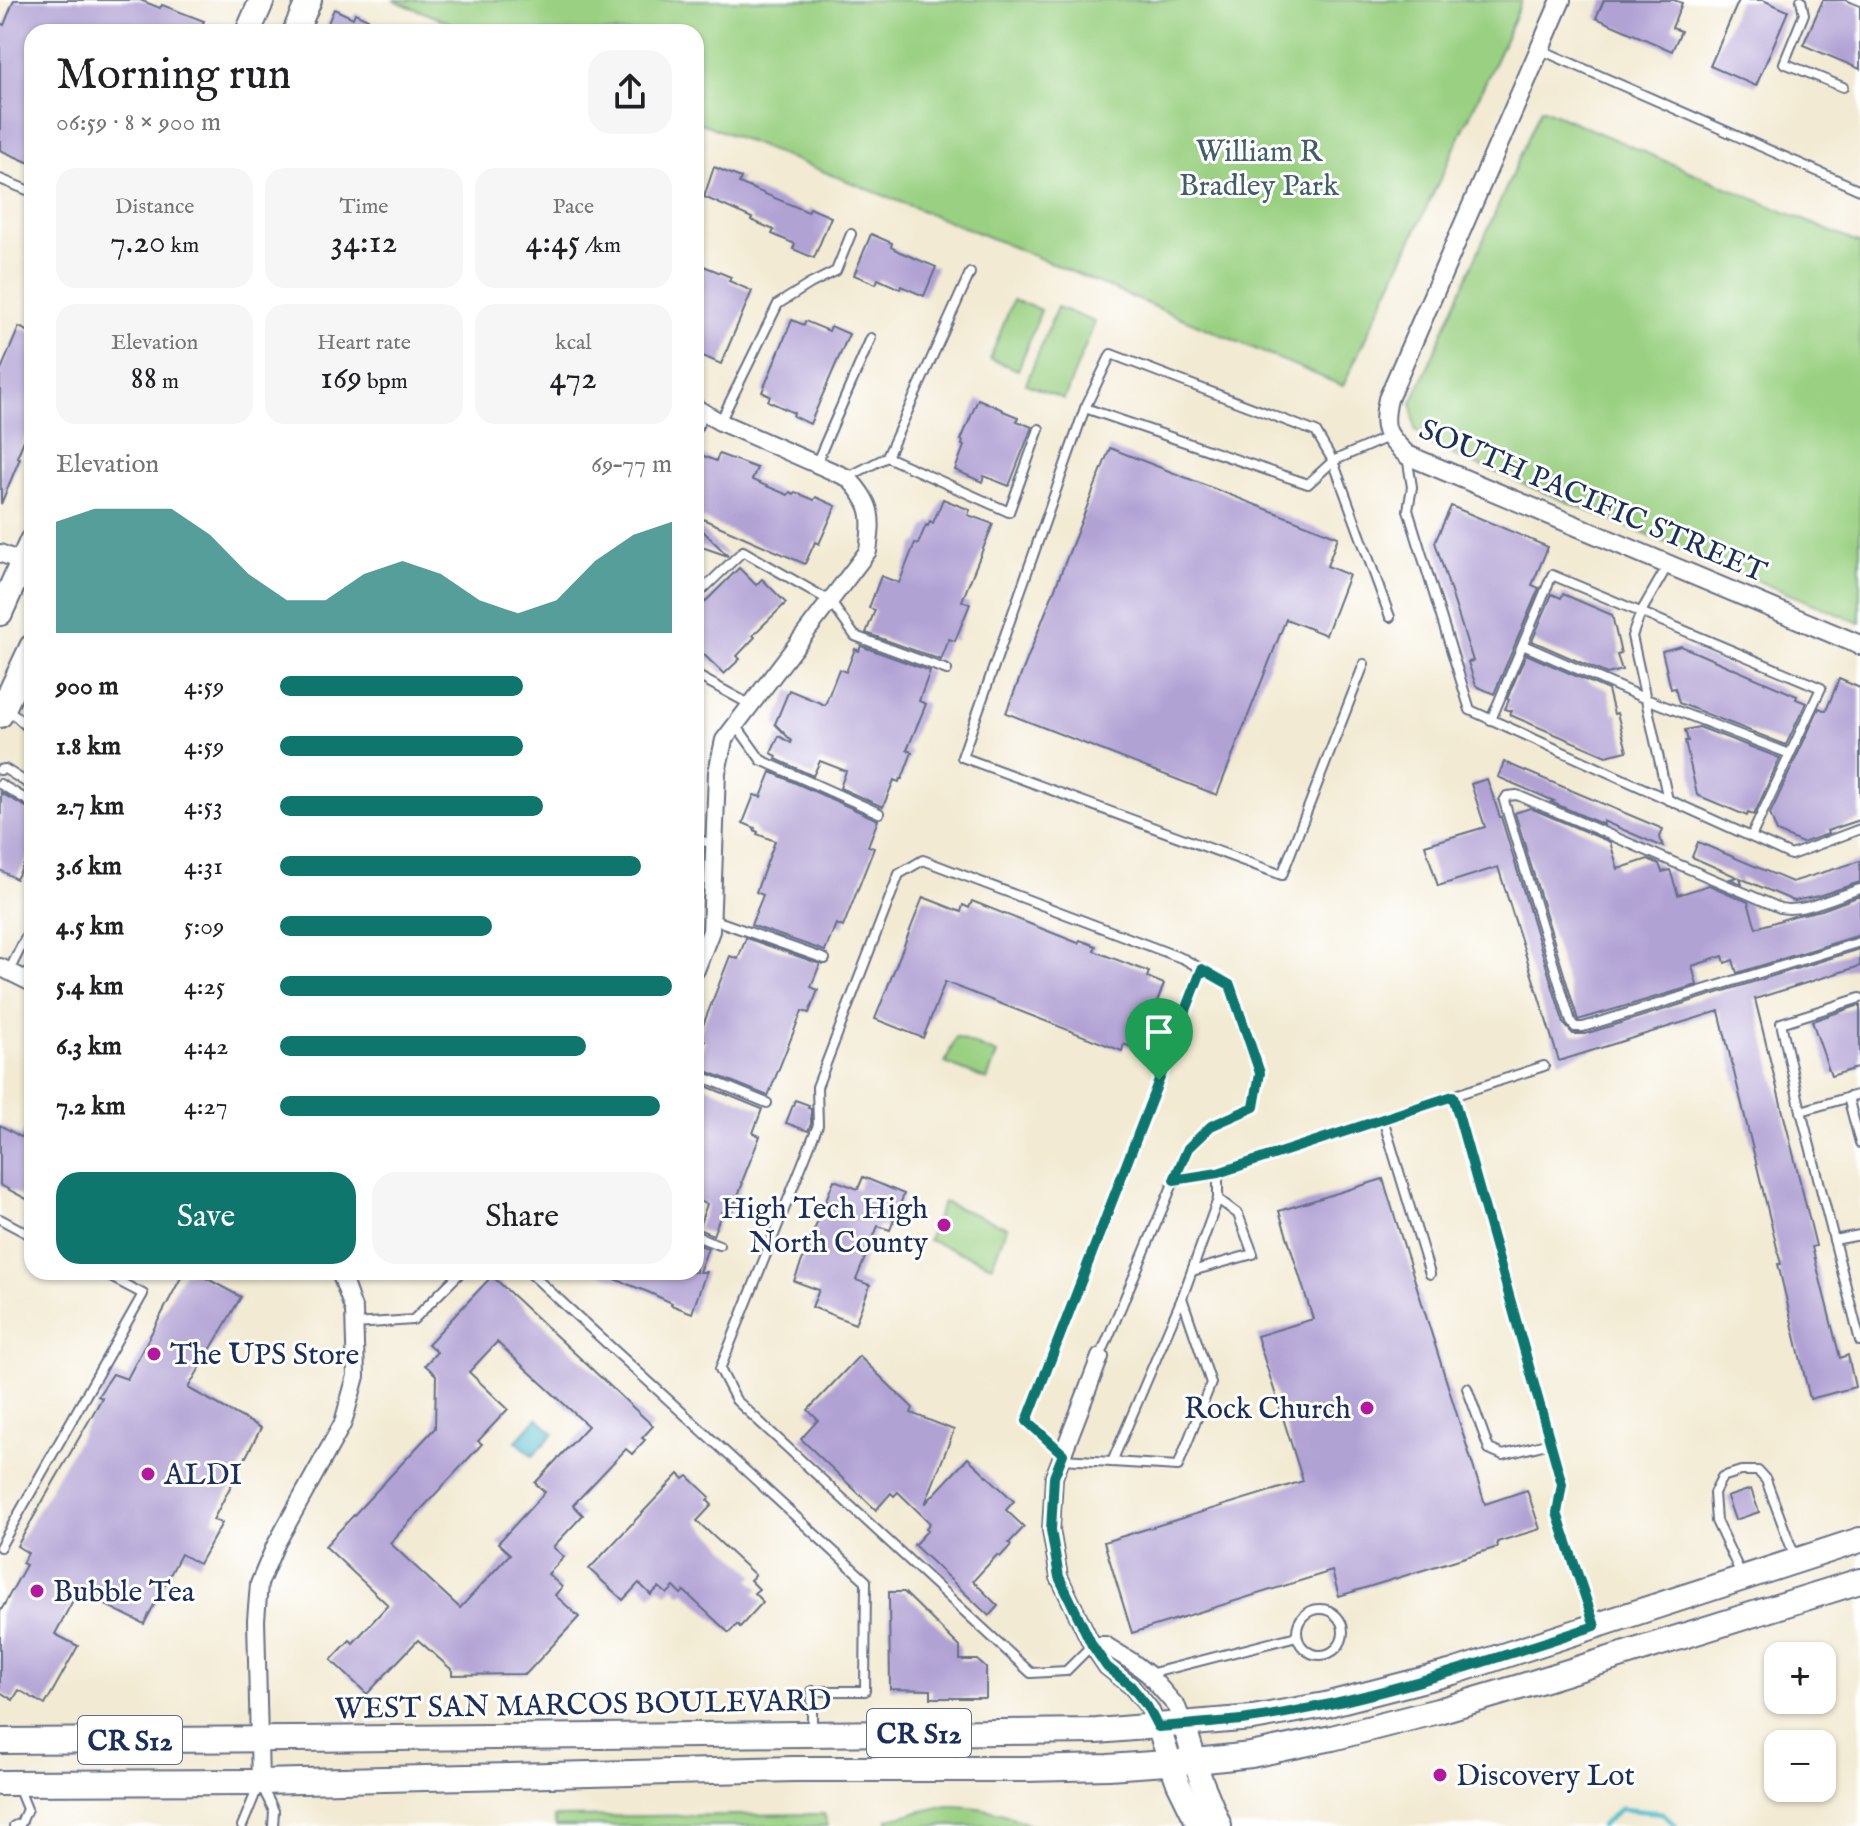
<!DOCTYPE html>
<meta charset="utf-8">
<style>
body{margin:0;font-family:"IM FELL English",serif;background:#f6f6f6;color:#202124;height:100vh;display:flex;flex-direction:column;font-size:30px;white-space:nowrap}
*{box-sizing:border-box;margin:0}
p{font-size:26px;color:#757577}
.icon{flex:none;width:44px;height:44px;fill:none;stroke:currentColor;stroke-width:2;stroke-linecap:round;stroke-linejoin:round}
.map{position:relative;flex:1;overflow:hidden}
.sheet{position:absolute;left:24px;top:24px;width:680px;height:1256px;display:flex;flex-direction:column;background:#fff;border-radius:24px;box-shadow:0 2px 6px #0004}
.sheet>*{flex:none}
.controls{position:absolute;left:1764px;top:1642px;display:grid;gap:16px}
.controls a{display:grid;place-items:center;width:72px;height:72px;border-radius:16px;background:#fff;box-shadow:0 2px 6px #0004;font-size:40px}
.pin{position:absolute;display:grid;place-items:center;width:68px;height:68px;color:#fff;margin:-82px -34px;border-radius:50% 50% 50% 0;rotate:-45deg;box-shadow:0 0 8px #0007}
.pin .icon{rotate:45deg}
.round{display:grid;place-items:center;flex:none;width:84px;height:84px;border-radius:24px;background:#f6f6f6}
.summary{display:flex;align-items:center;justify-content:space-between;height:136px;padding:0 32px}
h1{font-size:44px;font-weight:600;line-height:60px}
.figures{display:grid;grid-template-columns:repeat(3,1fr);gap:12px;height:136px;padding:8px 32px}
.figures div{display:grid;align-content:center;border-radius:20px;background:#f6f6f6;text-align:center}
.figures b{font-size:34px;font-weight:600}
.figures small{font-size:22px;font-weight:400}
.figures p{font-size:22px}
.chart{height:224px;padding:16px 32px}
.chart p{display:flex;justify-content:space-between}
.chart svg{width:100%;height:144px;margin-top:8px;fill:#0f766e;opacity:.7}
.cta{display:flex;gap:16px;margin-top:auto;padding:16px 32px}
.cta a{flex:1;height:92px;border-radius:24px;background:#0f766e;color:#fff;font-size:32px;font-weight:600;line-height:92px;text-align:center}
.cta a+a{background:#f6f6f6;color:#202124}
ul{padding:0 32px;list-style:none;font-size:26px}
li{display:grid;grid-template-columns:128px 96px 1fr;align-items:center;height:60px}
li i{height:20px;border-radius:10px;background:#0f766e}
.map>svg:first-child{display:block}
.green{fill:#9ad081;stroke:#5a8070;stroke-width:2}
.water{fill:#51bdcc;stroke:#367695;stroke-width:2}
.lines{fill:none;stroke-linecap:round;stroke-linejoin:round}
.stream{stroke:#51bdcc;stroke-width:5}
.building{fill:#b1a2d4;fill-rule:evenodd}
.service-casing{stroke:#667087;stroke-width:12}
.minor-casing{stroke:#667087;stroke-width:20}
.tertiary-casing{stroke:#667087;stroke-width:22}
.secondary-casing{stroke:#667087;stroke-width:26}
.primary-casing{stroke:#667087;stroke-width:28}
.service{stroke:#fff;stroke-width:8}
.minor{stroke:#fff;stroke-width:16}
.tertiary{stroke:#fff;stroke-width:18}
.secondary{stroke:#fff;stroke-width:22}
.primary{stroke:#fff;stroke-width:24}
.route-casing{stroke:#fff;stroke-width:16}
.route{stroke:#0f766e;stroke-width:10}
.poi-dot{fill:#b5179e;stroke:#fff;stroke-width:3}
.labels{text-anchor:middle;stroke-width:6;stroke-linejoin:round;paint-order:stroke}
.shield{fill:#fff;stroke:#5f6d8e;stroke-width:2}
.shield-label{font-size:28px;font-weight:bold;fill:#1b2f5e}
.park-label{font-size:30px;fill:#415f68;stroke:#fff}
.street-label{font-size:30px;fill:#1b2f5e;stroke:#fff}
.poi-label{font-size:30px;fill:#1b2f5e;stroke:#fff;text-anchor:start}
</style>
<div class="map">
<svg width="1860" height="1826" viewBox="0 0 1860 1826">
<rect width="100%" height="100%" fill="#fff"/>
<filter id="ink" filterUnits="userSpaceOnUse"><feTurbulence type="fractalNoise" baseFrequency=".0125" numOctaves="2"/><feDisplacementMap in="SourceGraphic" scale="16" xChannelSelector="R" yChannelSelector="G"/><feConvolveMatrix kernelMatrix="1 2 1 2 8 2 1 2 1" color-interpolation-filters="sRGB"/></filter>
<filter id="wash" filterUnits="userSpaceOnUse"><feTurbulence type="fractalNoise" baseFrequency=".006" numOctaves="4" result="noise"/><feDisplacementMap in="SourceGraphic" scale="32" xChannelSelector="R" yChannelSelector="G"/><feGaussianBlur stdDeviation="1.8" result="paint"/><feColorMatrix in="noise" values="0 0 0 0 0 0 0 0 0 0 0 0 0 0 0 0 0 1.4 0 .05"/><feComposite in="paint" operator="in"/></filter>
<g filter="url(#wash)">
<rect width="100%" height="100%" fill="#f2ead2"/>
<g class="green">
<polygon points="393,0 1522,0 1500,51 1343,386 1001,242 696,121 696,32 473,32"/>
<polygon points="1541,108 1860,244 1860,623 1429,445 1415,429 1412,403"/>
<polygon points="1013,300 1041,310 1018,370 990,359"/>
<polygon points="1057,307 1095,322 1064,399 1026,384"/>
<polygon points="956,1037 997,1054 987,1080 945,1063"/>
<polygon points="943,1202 1007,1227 992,1265 928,1240"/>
<path d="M944,1806C980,1806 999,1810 1032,1826H889L888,1819Z"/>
<polygon points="824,1814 828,1826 556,1826 554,1817"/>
</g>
<polygon class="water" points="537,1418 554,1433 533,1456 516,1441"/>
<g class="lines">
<polyline class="stream" points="1601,1826 1620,1809 1663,1813 1676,1826"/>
</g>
<g id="blocks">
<g class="building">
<polygon points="14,0 140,0 160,8 162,5 204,21 199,32 32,32 32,164 0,150 0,23 4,25"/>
<polygon points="1604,0 1674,0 1682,3 1672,28 1681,31 1672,51 1596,18"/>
<polygon points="1739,0 1763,0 1788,11 1756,86 1710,66"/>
<polygon points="1823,0 1845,0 1860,6 1860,69 1803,45"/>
<polygon points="334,9 353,18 355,13 368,19 367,21 391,32 324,32"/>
<polygon points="714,167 741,178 739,183 808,212 810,208 831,217 814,258 793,249 795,244 772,234 774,230 751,220 752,218 704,197"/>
<polygon points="871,234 892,243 891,247 900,252 936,267 924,296 901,286 900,289 878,279 876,284 854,275"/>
<polygon points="696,263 731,277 729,281 752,291 721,364 696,353"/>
<polygon points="792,320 804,325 805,321 829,331 831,326 849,334 810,424 793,416 794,413 768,401 770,396 762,392"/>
<polygon points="19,327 32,333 32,421 17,457 20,458 1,504 0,372"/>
<polygon points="978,399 1003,410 1003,411 1018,417 1017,421 1032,427 1009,486 984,476 982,482 955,470 964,446 962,445 963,441 961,440"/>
<polygon points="1110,448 1338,537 1327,566 1349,575 1326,635 1286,619 1217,795 1006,713"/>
<polygon points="696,453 716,461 719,454 757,468 752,480 788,495 790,492 794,494 795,492 814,500 816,497 836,506 819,544 815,542 805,564 696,516"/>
<polygon points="943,499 970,510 968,515 993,524 962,601 970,604 955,641 949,639 941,660 866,633 875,610 869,608 881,576 899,583 915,543 918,544 926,525 928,526 930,521 933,523"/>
<polygon points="1451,506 1548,547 1532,585 1539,588 1494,694 1476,686 1468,662 1473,661 1435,542"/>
<polygon points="696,524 728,556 696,545"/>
<polygon points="739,568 756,585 762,579 786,603 753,635 755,637 737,656 740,659 724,674 696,647 696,611"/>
<polygon points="1552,594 1561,598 1563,594 1612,615 1621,654 1617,655 1622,670 1607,674 1532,641"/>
<polygon points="861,646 930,671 919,701 926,704 907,750 912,752 902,779 900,779 899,782 894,780 883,807 840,788 846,771 820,761 813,776 776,759 777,756 771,753 779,736 791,743 792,741 775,724 789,690 825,705 839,669 846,672 855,649 859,651"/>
<polygon points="1681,646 1797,696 1796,699 1806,703 1786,745 1679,703 1675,688 1671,689 1662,651"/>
<polygon points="1526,654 1608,690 1614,714 1617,713 1627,751 1606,756 1510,715 1512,711 1505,709 1509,700 1507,699"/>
<polygon points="1839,679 1860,688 1860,820 1827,831 1828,834 1802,843 1777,832 1770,814 1819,708 1826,711"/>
<polygon points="1699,727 1780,758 1754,815 1748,813 1747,816 1697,795 1685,741 1688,741 1685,730"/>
<polygon points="1504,762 1663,829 1660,837 1663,847 1603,821 1604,825 1551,802 1554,801 1498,777"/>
<polygon points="771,772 878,820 868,846 874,848 843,927 836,924 825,951 751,925 763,895 756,892 775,841 757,834 758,832 754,830 755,828 743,823 754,795 761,797"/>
<polygon points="1487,779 1500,817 1501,817 1564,1024 1573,1034 1585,1034 1860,949 1860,966 1755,999 1816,1246 1812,1247 1840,1358 1848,1355 1855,1387 1810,1399 1778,1264 1781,1264 1719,1011 1559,1061 1498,867 1438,886 1425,845 1485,827 1471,784"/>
<polygon points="1,793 32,810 32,850 16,879 0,870"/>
<polygon points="1530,808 1610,842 1618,869 1648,859 1659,864 1662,872 1670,870 1678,895 1709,885 1748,902 1756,928 1794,916 1822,910 1860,896 1860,935 1737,973 1733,960 1725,963 1723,956 1692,966 1697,985 1578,1020 1515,813"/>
<polygon points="1698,842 1792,882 1860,861 1860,882 1818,896 1794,901 1740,878 1742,884 1730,879 1737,877 1692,857"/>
<polygon points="923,897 961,912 963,905 969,908 972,901 1078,943 1080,940 1096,946 1094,951 1149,972 1147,977 1164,984 1138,1050 1124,1044 1122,1051 945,982 923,1038 875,1019"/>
<polygon points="746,938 820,964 811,987 818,990 809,1013 802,1011 768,1096 696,1067 705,1041 698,1038 730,956 738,959"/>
<polygon points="1860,1005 1860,1067 1831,1076 1812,1021"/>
<polygon points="696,1082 762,1109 753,1133 760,1136 742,1182 743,1183 730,1215 722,1212 713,1235 698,1229 707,1204 696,1200"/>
<polygon points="795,1100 809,1105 808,1108 811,1109 811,1124 808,1131 786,1123"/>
<polygon points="32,1116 32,1202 0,1185 0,1125 21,1137"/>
<polygon points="863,1177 904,1194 890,1230 878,1226 856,1280 870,1285 855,1324 812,1307 819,1290 794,1281 834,1180 858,1189"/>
<polygon points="1383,1179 1485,1504 1527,1490 1540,1529 1497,1542 1498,1547 1339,1596 1332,1571 1132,1633 1104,1542 1303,1481 1257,1336 1313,1319 1279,1211"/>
<polygon points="696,1244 708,1248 699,1272 706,1272 692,1313 671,1305 672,1303 648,1292 599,1273 696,1272"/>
<polygon points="184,1272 195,1272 241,1297 188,1388 261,1428 213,1520 222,1523 199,1564 181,1554 144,1624 78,1591 55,1634 78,1646 45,1705 19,1690 13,1700 0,1692 0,1612 26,1565 22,1563 28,1553 17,1546 102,1398 98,1396 113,1374 127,1379"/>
<path d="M492,1276L653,1426L642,1438L645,1440L632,1454L626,1449L573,1505L583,1515L553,1547L564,1557L548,1574L562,1587L555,1595L579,1617L526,1674L452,1675V1670L418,1640L367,1694L331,1660L350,1640L353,1643L388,1605L325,1546L435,1428L436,1375L425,1365L437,1352L428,1344ZM497,1342L588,1426L535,1483L545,1492L498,1543L510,1554L460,1608L390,1543L482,1444L478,1441L508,1409L469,1372Z"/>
<polygon points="859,1356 913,1408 911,1413 954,1430 925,1504 968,1458 1014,1501 1006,1510 1024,1527 1009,1543 1011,1545 1000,1557 997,1555 973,1581 998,1606 989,1616 914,1545 928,1530 926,1528 930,1523 898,1492 894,1496 891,1493 876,1510 801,1439 818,1420 808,1410"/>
<polygon points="679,1474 684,1479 688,1476 710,1497 707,1500 712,1505 697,1521 755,1575 750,1580 759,1589 754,1593 763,1602 740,1627 737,1624 729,1633 684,1591 681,1594 674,1587 667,1594 659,1587 651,1595 639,1583 623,1600 589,1569"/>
<polygon points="1751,1489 1759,1512 1735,1520 1727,1497"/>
<polygon points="889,1592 904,1592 960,1647 960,1660 977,1660 986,1668 986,1698 931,1698 931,1690 890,1689"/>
</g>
</g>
</g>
<g filter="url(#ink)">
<use href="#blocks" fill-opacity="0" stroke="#667087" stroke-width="2"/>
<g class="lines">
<defs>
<g id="service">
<polyline points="1801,0 1804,14 1784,63 1843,87"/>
<polyline points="1539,49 1860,190"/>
<polyline points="0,179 32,192"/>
<polygon points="1111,354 1316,432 1333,461 1308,484 1085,408"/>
<polyline points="1085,408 962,757 1282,875 1364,664"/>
<polyline points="720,422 778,304 810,284 836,271 851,234"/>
<polyline points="696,429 705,413"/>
<polyline points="1388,437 1333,461 1390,617"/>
<polyline points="1407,456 1412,487 1408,510 1470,710 1791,855 1860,829"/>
<polyline points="887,457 1009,512 1039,429"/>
<polyline points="816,464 871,338"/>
<polyline points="848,477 887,457 970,273"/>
<polyline points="1668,565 1641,612 1632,636 1668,800"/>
<polyline points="696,596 743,551 830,601 855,636 947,670"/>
<polyline points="1523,645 1646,699 1790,754"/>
<polyline points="696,675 751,705"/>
<polyline points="8,709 32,731"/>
<polyline points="1491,720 1552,575 1821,688 1751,837"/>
<polyline points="736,725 761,760 879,813"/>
<polyline points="0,770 5,769 32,786"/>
<polyline points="0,784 32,803"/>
<polyline points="696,839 713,844"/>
<path d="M1860,889C1837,896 1803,913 1780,908L1517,795L1507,796L1504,801L1571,1022L1575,1027H1583L1860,942"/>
<polyline points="712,919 825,959"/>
<polyline points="9,971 32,925"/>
<polyline points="1860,998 1781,1023 1801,1111 1860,1094"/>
<polyline points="696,1074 767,1103"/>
<polyline points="1453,1096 1562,1484 1557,1513 1593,1622"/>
<polyline points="1848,1097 1860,1143"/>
<polyline points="1801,1111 1860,1341"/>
<polyline points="1383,1119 1430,1274"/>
<polyline points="1218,1173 1544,1066"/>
<polyline points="0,1219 32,1236"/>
<polyline points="696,1236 719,1245"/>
<polyline points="1834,1240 1860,1235"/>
<polyline points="1192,1271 1253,1254 1238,1214 1218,1199"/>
<polyline points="529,1272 866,1581 865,1691 812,1691 812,1731"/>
<polyline points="355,1324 413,1320 461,1272"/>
<polyline points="1467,1388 1489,1449 1503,1455 1550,1443"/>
<polyline points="1063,1454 1027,1421 1202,969"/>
<polyline points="1062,1459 1178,1466 1211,1383 1182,1298 1218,1199 1218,1173 1174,1180"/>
<polyline points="1112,1462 1182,1298"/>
<polyline points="0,1547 143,1294 101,1272"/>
<polyline points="1741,1574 1716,1521 1714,1493 1722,1477 1741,1471 1758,1471 1766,1480 1796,1560"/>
<circle cx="1320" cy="1632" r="23"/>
<polyline points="1092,1645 1066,1671 1031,1673 736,1400 720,1369 818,1125 817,1087 899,874 923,860 1184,959 1230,985 1260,1073 1254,1107 1211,1126 1188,1148 1100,1357"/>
<polyline points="1149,1674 1297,1636"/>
<polyline points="262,1787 274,1811 273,1826"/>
<polyline points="14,1826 21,1823 27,1809 18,1787"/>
<polyline points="242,1826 258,1787"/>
</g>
<g id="minor">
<path d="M696,408L720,422L848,478C873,504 873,517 868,551L724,740L717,772L711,931L696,970"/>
<polyline points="0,553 32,566"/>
<polyline points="0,967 32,983"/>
<polyline points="1100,1357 1054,1477 1051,1530 1059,1577 1092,1645 1107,1667 1131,1686 1150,1709 1158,1727"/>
<polyline points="1092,1645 1105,1645 1131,1661 1148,1674 1177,1707 1184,1725"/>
<polyline points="260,1782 256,1620 259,1584 275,1546 343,1423 356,1376 354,1311 340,1272"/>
</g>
<path id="tertiary" d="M1561,0L1388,399C1381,429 1386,435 1407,455L1860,645"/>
<g id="secondary">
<polyline points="1184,1725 1201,1780 1220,1826"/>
<polyline points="1158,1727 1178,1783 1199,1826"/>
</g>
<g id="primary">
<polyline points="248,32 262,0"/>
<polyline points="295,32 309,0"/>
<polyline points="0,613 32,541"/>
<polyline points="0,715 32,647"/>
<polyline points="0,1741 295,1739 1097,1731 1253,1718 1325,1705 1453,1672 1860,1540"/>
<polyline points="0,1783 260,1782 794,1769 1025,1769 1108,1767 1196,1761 1251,1755 1332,1738 1438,1711 1523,1686 1860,1581"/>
</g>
</defs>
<use href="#service" class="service-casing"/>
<use href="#minor" class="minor-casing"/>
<use href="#tertiary" class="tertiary-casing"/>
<use href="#secondary" class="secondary-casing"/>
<use href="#primary" class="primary-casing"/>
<use href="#service" class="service"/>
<use href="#minor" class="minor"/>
<use href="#tertiary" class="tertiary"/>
<use href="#secondary" class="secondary"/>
<use href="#primary" class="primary"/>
</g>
</g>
<g class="lines" filter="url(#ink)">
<defs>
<path id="route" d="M1202,969L1230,985L1260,1073L1254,1107L1211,1126L1188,1148L1174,1180L1218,1173L1453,1096L1562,1484L1557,1513L1595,1626C1483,1662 1371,1701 1255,1718C1223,1723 1190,1724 1158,1727L1147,1706L1131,1686L1107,1667L1092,1645L1059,1577L1051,1530L1054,1477L1063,1454L1027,1421Z"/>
</defs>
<use href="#route" class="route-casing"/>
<use href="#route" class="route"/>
</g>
<g class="poi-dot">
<circle cx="944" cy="1225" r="8"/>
<circle cx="154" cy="1354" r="8"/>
<circle cx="1367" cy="1408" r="8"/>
<circle cx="148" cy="1474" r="8"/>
<circle cx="37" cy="1591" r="8"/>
<circle cx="1440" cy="1775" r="8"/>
</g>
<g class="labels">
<g class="shield">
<rect x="867" y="1709" width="104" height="48" rx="6"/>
<rect x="78" y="1716" width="104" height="48" rx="6"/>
</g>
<g class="shield-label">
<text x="919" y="1743">CR S12</text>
<text x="130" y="1750">CR S12</text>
</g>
<g class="park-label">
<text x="1259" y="161">William R<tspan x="1259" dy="34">Bradley Park</tspan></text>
</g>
<g class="street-label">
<text transform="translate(1593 500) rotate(23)" y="10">SOUTH PACIFIC STREET</text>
<text transform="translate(583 1704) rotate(-1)" y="10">WEST SAN MARCOS BOULEVARD</text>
</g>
<g class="poi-label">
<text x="928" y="1218" text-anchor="end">High Tech High<tspan x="928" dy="34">North County</tspan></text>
<text x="170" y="1364">The UPS Store</text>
<text x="1351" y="1418" text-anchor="end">Rock Church</text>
<text x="164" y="1484">ALDI</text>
<text x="53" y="1601">Bubble Tea</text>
<text x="1456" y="1785">Discovery Lot</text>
</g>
</g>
</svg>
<div class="controls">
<a>+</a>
<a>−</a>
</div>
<div class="pin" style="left:1159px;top:1080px;background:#1e9e55"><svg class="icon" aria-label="arrive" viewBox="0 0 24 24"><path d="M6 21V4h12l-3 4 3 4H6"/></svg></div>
<section class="sheet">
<div class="summary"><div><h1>Morning run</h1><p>06:59 · 8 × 900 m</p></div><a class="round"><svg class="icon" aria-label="share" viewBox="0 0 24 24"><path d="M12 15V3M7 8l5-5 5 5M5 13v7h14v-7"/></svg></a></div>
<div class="figures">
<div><p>Distance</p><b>7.20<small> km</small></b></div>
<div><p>Time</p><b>34:12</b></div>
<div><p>Pace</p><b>4:45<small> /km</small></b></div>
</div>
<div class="figures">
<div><p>Elevation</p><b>88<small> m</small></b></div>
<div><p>Heart rate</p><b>169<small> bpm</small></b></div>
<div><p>kcal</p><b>472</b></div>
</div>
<div class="chart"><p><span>Elevation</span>69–77 m</p>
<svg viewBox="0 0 160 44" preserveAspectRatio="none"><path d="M0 44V10L10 6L20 6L30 6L40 14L50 26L60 34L70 34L80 26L90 22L100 26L110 34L120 38L130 34L140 22L150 14L160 10V44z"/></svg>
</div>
<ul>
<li><b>900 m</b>4:59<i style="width:62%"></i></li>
<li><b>1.8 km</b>4:59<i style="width:62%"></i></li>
<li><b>2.7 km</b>4:53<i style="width:67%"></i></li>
<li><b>3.6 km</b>4:31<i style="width:92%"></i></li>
<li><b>4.5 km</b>5:09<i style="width:54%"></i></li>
<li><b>5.4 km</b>4:25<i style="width:100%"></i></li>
<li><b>6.3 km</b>4:42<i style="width:78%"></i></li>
<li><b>7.2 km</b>4:27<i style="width:97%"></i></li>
</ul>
<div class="cta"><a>Save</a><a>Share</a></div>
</section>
</div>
